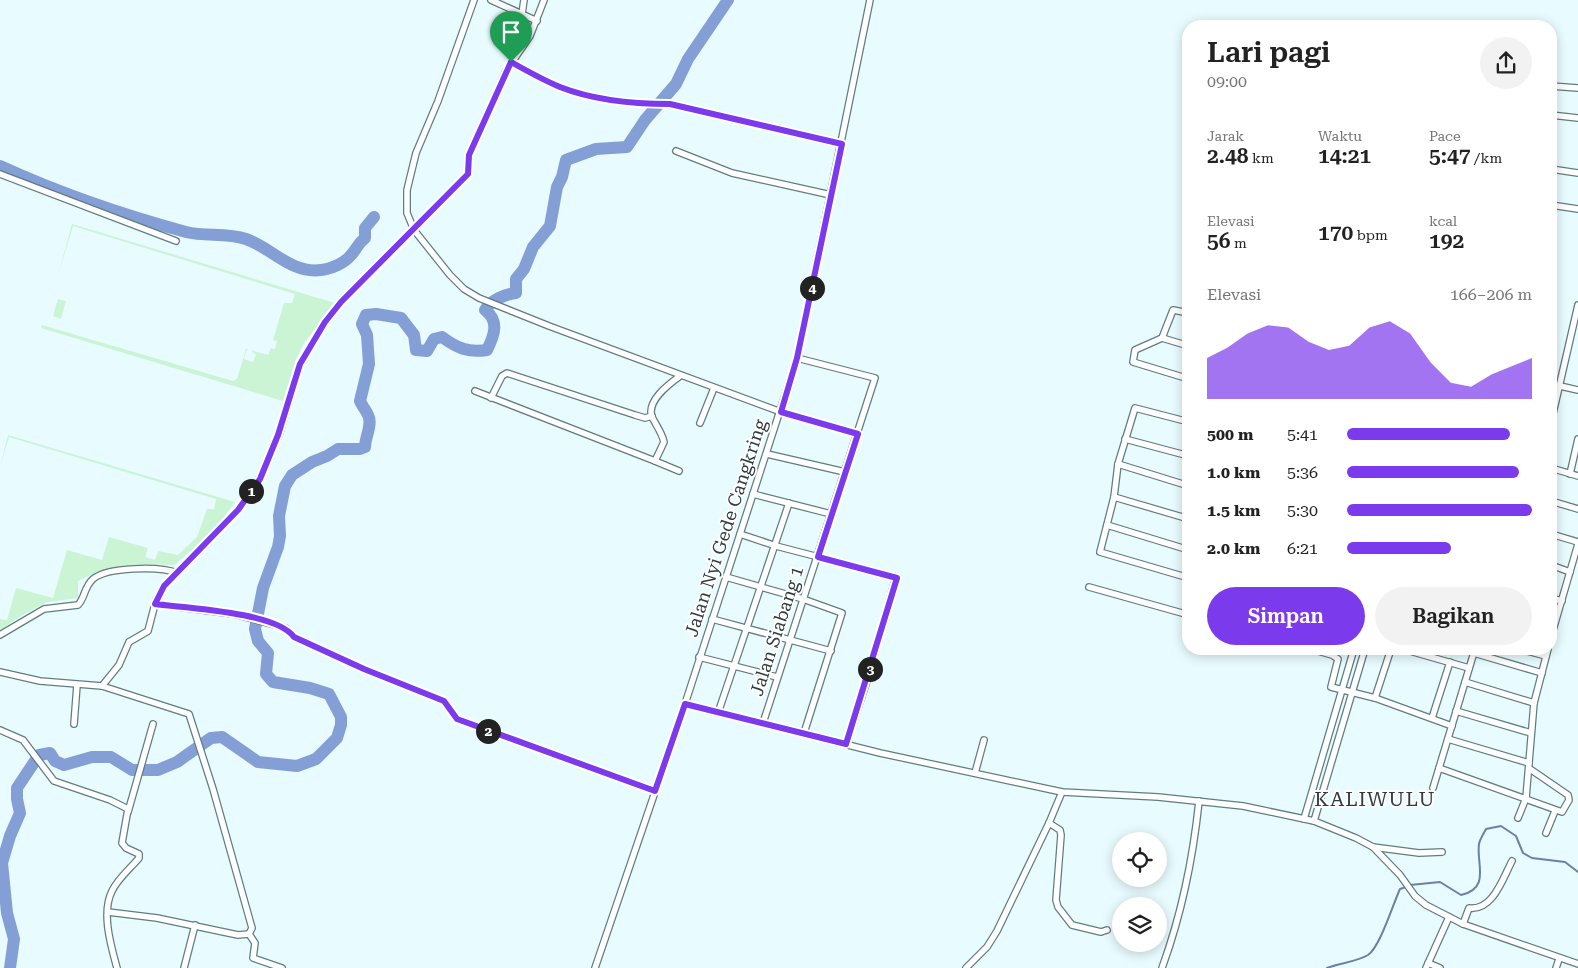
<!DOCTYPE html>
<html lang="id">
<meta charset="utf-8">
<style>
body{margin:0;font-family:"Roboto Serif",serif;background:#f2f2f2;color:#222;height:100vh;display:flex;flex-direction:column;font-size:19px;white-space:nowrap}
*{box-sizing:border-box;margin:0}
p{font-size:16px;color:#767676}
.icon{flex:none;width:28px;height:28px;fill:none;stroke:currentColor;stroke-width:2;stroke-linecap:round;stroke-linejoin:round}
.map{position:relative;flex:1;overflow:hidden}
.drawer{position:absolute;left:1182px;top:20px;width:375px;height:635px;display:flex;flex-direction:column;background:#fff;border-radius:20px;box-shadow:0 2px 12px #0003}
.drawer>*{flex:none}
.controls{position:absolute;left:1112px;top:832px;display:grid;gap:10px}
.controls a{display:grid;place-items:center;width:55px;height:55px;border-radius:50%;background:#fff;box-shadow:0 2px 12px #0003;font-size:25px}
.pin{position:absolute;display:grid;place-items:center;width:42px;height:42px;color:#fff;margin:-51px -21px;border-radius:50% 50% 50% 0;rotate:-45deg;box-shadow:0 0 5px #0007}
.pin .icon{rotate:45deg}
.km{position:absolute;width:25px;height:25px;margin:-12px;border-radius:50%;background:#222;color:#fff;font-size:14px;line-height:25px;text-align:center}
.round{display:grid;place-items:center;flex:none;width:52px;height:52px;border-radius:26px;background:#f2f2f2}
.overview{display:flex;align-items:center;justify-content:space-between;height:85px;padding:0 25px}
h1{font-size:28px;font-weight:600;line-height:38px}
.stats{display:grid;grid-template-columns:repeat(3,1fr);gap:8px;height:85px;padding:5px 25px}
.stats div{display:grid;align-content:center}
.stats b{font-size:21px;font-weight:600}
.stats small{font-size:14px;font-weight:400}
.stats p{font-size:14px}
.chart{height:140px;padding:10px 25px}
.chart p{display:flex;justify-content:space-between}
.chart svg{width:100%;height:90px;margin-top:5px;fill:#7c3aed;opacity:.7}
.action{display:flex;gap:10px;margin-top:auto;padding:10px 25px}
.action a{flex:1;height:58px;border-radius:30px;background:#7c3aed;color:#fff;font-size:20px;font-weight:600;line-height:58px;text-align:center}
.action a+a{background:#f2f2f2;color:#222}
ul{padding:0 25px;list-style:none;font-size:16px}
li{display:grid;grid-template-columns:80px 60px 1fr;align-items:center;height:38px}
li i{height:12px;border-radius:6px;background:#7c3aed}
.map>svg:first-child{display:block}
.green{fill:#cbf4d5}
.lines{fill:none;stroke-linecap:round;stroke-linejoin:round}
.stream{stroke:#6b81a8;stroke-width:2}
.river{stroke:#849fd6;stroke-width:12}
.street-casing{stroke:#607d81;stroke-width:8}
.street{stroke:#fff;stroke-width:5.5}
.route-casing{stroke:#fff;stroke-width:10}
.route{stroke:#7c3aed;stroke-width:6}
.labels{text-anchor:middle;stroke-width:4;stroke-linejoin:round;paint-order:stroke}
.street-label{font-size:18px;fill:#303c3e;stroke:#fff}
.quarter-label{font-size:20px;letter-spacing:1px;fill:#303c3e;stroke:#fff}
</style>
<div class="map">
<svg width="1578" height="968" viewBox="0 0 1578 968">
<rect width="100%" height="100%" fill="#e8fbfe"/>
<g class="green">
<polygon points="72,224 335,303 304,343 296,359 283,401 41,328 42,325 233,381 237,379 246,349 248,349 246,351 244,359 253,362 256,355 251,350 268,355 271,348 275,349 277,341 273,340 284,303 292,303 295,294 73,226 58,275"/>
<polygon points="58,299 66,301 61,319 53,316"/>
<path d="M8,435L235,502L213,532L174,565C135,563 113,563 78,581V598L47,602L19,617L0,631V619L7,620L16,588L53,598L67,550L102,560L109,537L148,548L145,557L155,560L158,551L178,555L197,537L207,509H214L216,499L9,437L0,467Z"/>
</g>
<g class="lines">
<g class="stream">
<path d="M1410,885L1440,882L1461,895C1491,888 1476,864 1479,844C1480,839 1484,833 1486,829L1501,826L1516,836L1523,853L1532,858L1565,862L1578,872"/>
<path d="M1327,968C1340,963 1356,962 1368,955C1380,947 1393,904 1400,889L1406,887"/>
</g>
<g class="river">
<path d="M0,166C59,193 123,215 186,232C206,237 226,232 246,239C272,248 291,274 321,270C331,269 345,263 351,255C357,249 357,244 365,238V228L374,217"/>
<path d="M10,968L14,939L7,913L2,863L10,836L20,813L17,799V788L39,755L50,753L55,761L64,765L92,757H111L132,770H158L177,762L211,738L222,737L258,762L297,766L316,759L337,738L341,725V717L329,694L310,688L273,682L266,674L268,653L258,641L255,629L263,588L278,547L280,536L279,516L285,486L292,475L312,462L327,456L338,449H360L365,447C365,437 373,424 368,415C366,410 362,406 360,401L369,364L367,335L362,324L366,315L376,314L401,318L414,335L416,350L427,351L434,339L442,337C457,348 468,353 487,350C494,336 500,321 485,310C491,300 505,294 516,293V279L524,269L533,247L550,226L557,187L562,177L566,160L596,149L627,147L645,120L676,84L688,59L728,0"/>
</g>
<defs>
<g id="street">
<polyline points="474,0 438,101 416,153 407,190 407,213 414,230 450,275 464,289 479,298 549,326 781,412 858,434"/>
<polyline points="491,0 537,21"/>
<polyline points="522,14 524,0"/>
<path d="M511,62C527,71 543,80 560,87C593,100 634,104 670,104L841,144"/>
<polyline points="1551,86 1578,88"/>
<polyline points="1551,115 1578,118"/>
<polyline points="676,151 732,173 831,195"/>
<polyline points="1551,169 1578,173"/>
<polyline points="0,174 176,241"/>
<polyline points="1551,205 1578,209"/>
<polyline points="1189,313 1173,310 1162,338 1135,350 1133,362 1189,379"/>
<polyline points="1162,338 1189,346"/>
<polyline points="1560,386 1578,390"/>
<path d="M475,391L655,461L664,442C662,433 656,425 652,417C646,401 669,384 680,376"/>
<polyline points="491,398 502,376 507,373 635,415 645,418 652,416"/>
<polyline points="1189,422 1135,408 1118,464 1114,497 1100,552 1189,578"/>
<polyline points="1551,422 1578,305"/>
<polyline points="700,423 714,388"/>
<polyline points="1125,439 1189,456"/>
<polyline points="767,454 845,472"/>
<polyline points="655,461 679,471"/>
<polyline points="1118,464 1189,486"/>
<polyline points="1551,468 1578,476"/>
<polyline points="1570,474 1578,439"/>
<polyline points="753,494 831,514"/>
<polyline points="1114,497 1189,519"/>
<polyline points="1551,501 1578,509"/>
<polyline points="1107,525 1189,550"/>
<polyline points="740,534 776,546 896,577 866,684 846,744"/>
<polyline points="1551,534 1578,542"/>
<polyline points="1551,565 1570,572"/>
<polyline points="726,577 803,599 842,613 804,733"/>
<polyline points="1089,587 1189,615"/>
<polyline points="1551,598 1562,601"/>
<polyline points="155,604 234,614 286,628 295,637 364,669 443,701 457,719 655,791"/>
<polyline points="712,619 831,651"/>
<path d="M0,635L44,609L78,605C85,598 84,587 93,579C107,567 160,566 177,573"/>
<polyline points="1551,637 1578,544"/>
<polyline points="1311,649 1332,655 1338,659 1331,687 1375,698 1452,726"/>
<polyline points="1403,649 1469,668"/>
<polyline points="1520,649 1546,656"/>
<polyline points="1474,653 1542,673"/>
<polyline points="699,657 777,677"/>
<polyline points="0,672 40,681 102,686 119,665 129,642 148,631 156,600 164,586 238,510 259,479 279,435 300,364 325,322 341,302 468,174 469,155 506,71 530,36 544,0"/>
<polyline points="1465,682 1534,703"/>
<polyline points="102,686 189,714 213,789 252,928 249,934 238,935 157,918 108,912"/>
<polyline points="1375,698 1391,649"/>
<polyline points="685,704 880,753 1062,792 1158,797 1243,806 1314,821 1356,838 1373,847 1400,875 1415,896 1426,905 1463,924 1578,964"/>
<polyline points="1456,711 1531,733"/>
<polyline points="718,713 789,503"/>
<polyline points="1432,718 1450,662"/>
<polyline points="763,723 875,378 797,358"/>
<polyline points="74,724 77,685"/>
<path d="M0,730L23,740L54,781L110,800L128,809L122,843L126,848L139,854V858C131,868 118,878 112,891C101,913 111,946 117,968"/>
<polyline points="1448,739 1529,763"/>
<polyline points="1439,768 1562,812 1569,800 1568,795 1530,769"/>
<polyline points="975,773 984,740"/>
<polyline points="1433,788 1475,649"/>
<polyline points="128,812 153,724"/>
<polyline points="1518,818 1526,798 1534,703 1548,649"/>
<polyline points="1304,819 1354,649"/>
<polyline points="1314,821 1365,649"/>
<polyline points="1049,823 1060,830 1061,835 1056,900 1058,907 1072,925 1101,932 1107,930"/>
<polyline points="1546,833 1555,811"/>
<polyline points="1373,847 1419,853 1442,852"/>
<path d="M1463,924L1469,908C1493,911 1503,878 1512,861"/>
<polyline points="249,934 255,943 253,958 282,968"/>
<polyline points="1428,963 1440,968"/>
<polyline points="184,968 195,925"/>
<polyline points="595,968 685,704 797,358 870,0"/>
<polyline points="966,968 987,947 997,931 1049,823 1062,792"/>
<path d="M1162,968C1182,913 1193,859 1199,801"/>
<polyline points="1426,968 1449,917"/>
<polyline points="1556,968 1559,959"/>
</g>
</defs>
<use href="#street" class="street-casing"/>
<use href="#street" class="street"/>
</g>
<g class="lines">
<defs>
<path id="route" d="M511,62C527,71 543,80 560,87C593,100 634,104 670,104L842,144L797,358L781,412L858,434L818,557L897,578L846,744L685,704L655,791L457,719L444,701L364,669L294,637C276,612 186,608 155,604L164,586L238,510L260,479L278,435L300,364L325,322L341,302L468,174L469,155Z"/>
</defs>
<use href="#route" class="route-casing"/>
<use href="#route" class="route"/>
</g>
<g class="labels">
<g class="street-label">
<text transform="translate(726 528) rotate(-72)" y="6">Jalan Nyi Gede Cangkring</text>
<text transform="translate(777 631) rotate(-72)" y="6">Jalan Siabang 1</text>
</g>
<g class="quarter-label">
<text x="1375" y="806">KALIWULU</text>
</g>
</g>
</svg>
<div class="controls">
<a><svg class="icon" aria-label="locate" viewBox="0 0 24 24"><circle cx="12" cy="12" r="6"/><path d="M12 2v4M12 18v4M2 12h4M18 12h4"/></svg></a>
<a><svg class="icon" aria-label="layers" viewBox="0 0 24 24"><path d="M12 4l9 5-9 5-9-5zM3 14l9 5 9-5"/></svg></a>
</div>
<div class="pin" style="left:511px;top:62px;background:#1e9e55"><svg class="icon" aria-label="arrive" viewBox="0 0 24 24"><path d="M6 21V4h12l-3 4 3 4H6"/></svg></div>
<b class="km" style="left:251px;top:491px">1</b>
<b class="km" style="left:488px;top:731px">2</b>
<b class="km" style="left:870px;top:669px">3</b>
<b class="km" style="left:812px;top:288px">4</b>
<section class="drawer">
<div class="overview"><div><h1>Lari pagi</h1><p>09:00</p></div><a class="round"><svg class="icon" aria-label="share" viewBox="0 0 24 24"><path d="M12 15V3M7 8l5-5 5 5M5 13v7h14v-7"/></svg></a></div>
<div class="stats">
<div><p>Jarak</p><b>2.48<small> km</small></b></div>
<div><p>Waktu</p><b>14:21</b></div>
<div><p>Pace</p><b>5:47<small> /km</small></b></div>
</div>
<div class="stats">
<div><p>Elevasi</p><b>56<small> m</small></b></div>
<div><b>170<small> bpm</small></b></div>
<div><p>kcal</p><b>192</b></div>
</div>
<div class="chart"><p><span>Elevasi</span>166–206 m</p>
<svg viewBox="0 0 160 44" preserveAspectRatio="none"><path d="M0 44V24L10 19L20 12L30 8L40 9L50 16L60 20L70 18L80 9L90 6L100 12L110 26L120 36L130 38L140 32L150 28L160 24V44z"/></svg>
</div>
<ul>
<li><b>500 m</b>5:41<i style="width:88%"></i></li>
<li><b>1.0 km</b>5:36<i style="width:93%"></i></li>
<li><b>1.5 km</b>5:30<i style="width:100%"></i></li>
<li><b>2.0 km</b>6:21<i style="width:56%"></i></li>
</ul>
<div class="action"><a>Simpan</a><a>Bagikan</a></div>
</section>
</div>
